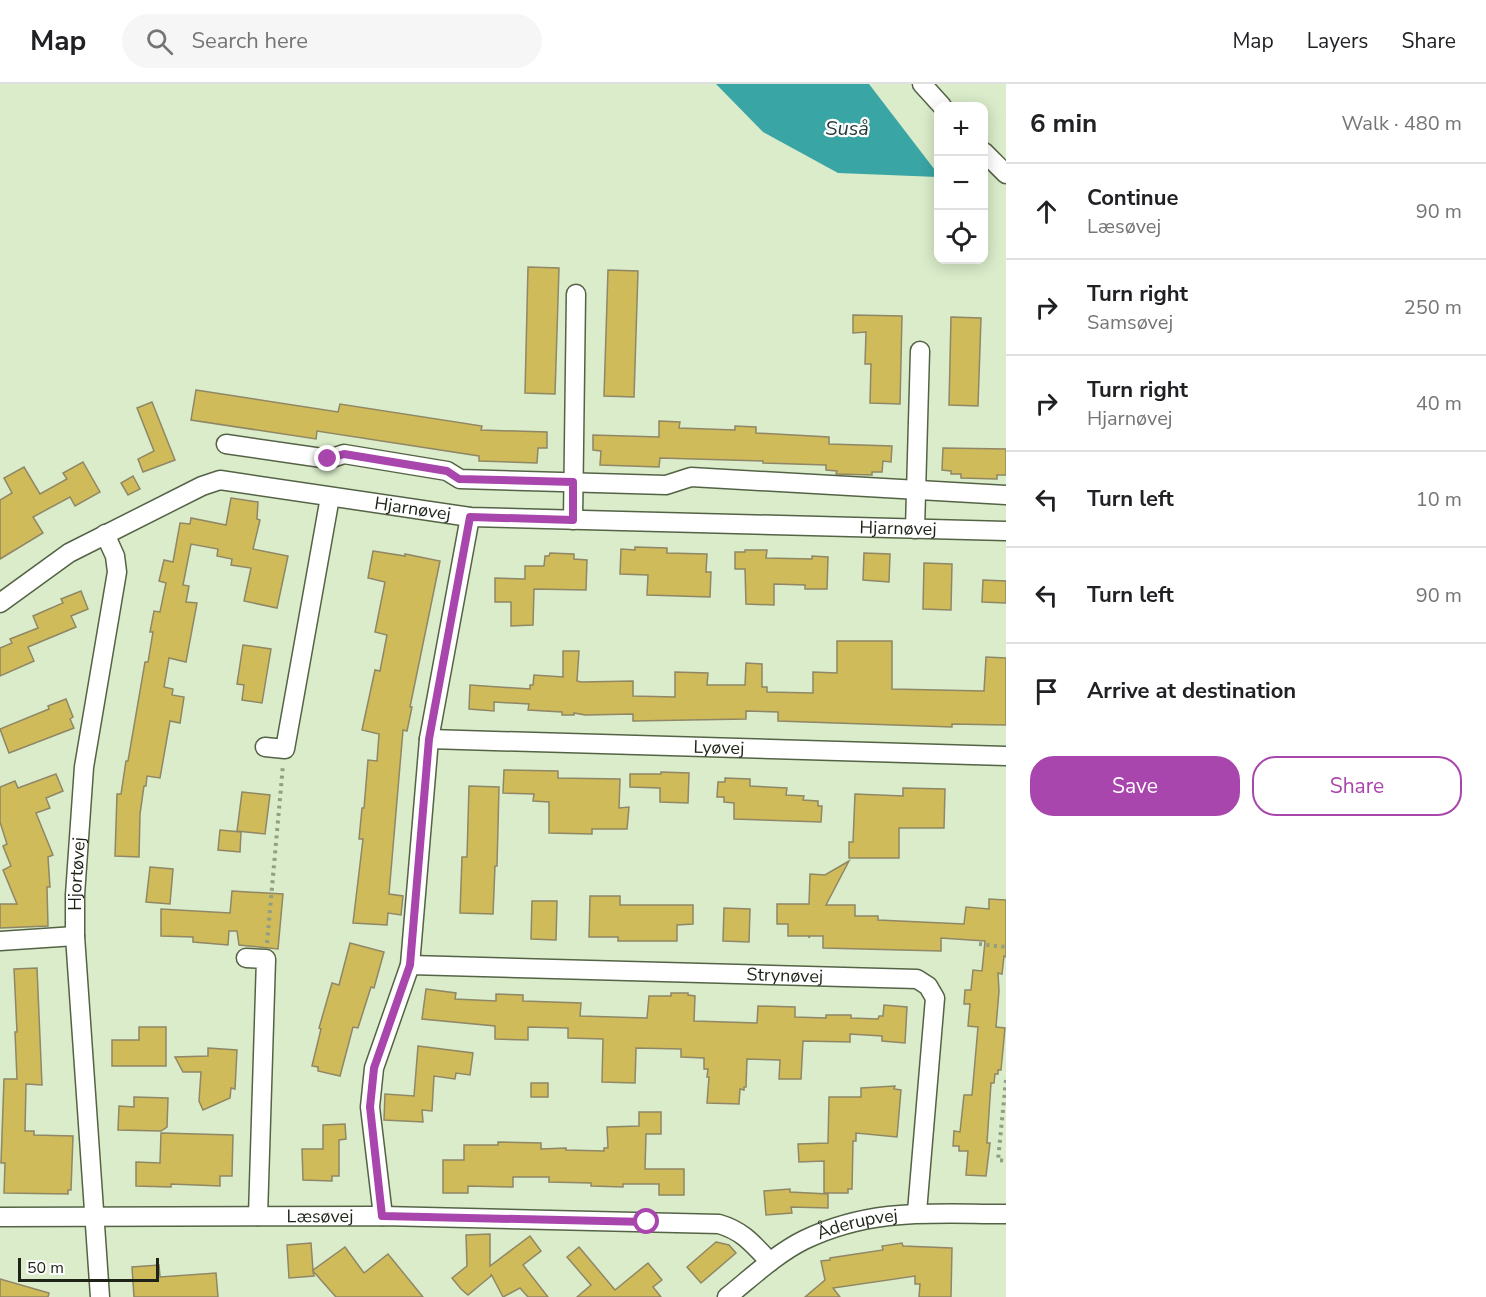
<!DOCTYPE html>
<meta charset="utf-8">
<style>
:root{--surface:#fff;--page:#f6f6f6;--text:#202124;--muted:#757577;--line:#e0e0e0;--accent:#a946ad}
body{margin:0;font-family:"Nunito Sans",sans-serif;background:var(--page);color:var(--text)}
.controls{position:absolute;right:18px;top:18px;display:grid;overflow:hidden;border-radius:12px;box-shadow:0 3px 15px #0003}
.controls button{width:54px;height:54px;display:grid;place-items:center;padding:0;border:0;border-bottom:2px solid var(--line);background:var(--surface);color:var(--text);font:30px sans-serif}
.scale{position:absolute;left:18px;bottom:15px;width:141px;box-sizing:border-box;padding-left:6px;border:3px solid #1d2417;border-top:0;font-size:16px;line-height:21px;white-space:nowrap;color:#1d2417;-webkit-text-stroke:4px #fff;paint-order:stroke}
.stop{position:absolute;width:18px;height:18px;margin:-14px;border:4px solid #a946ad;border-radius:50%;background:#fff}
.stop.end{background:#a946ad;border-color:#fff;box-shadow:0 2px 6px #0008}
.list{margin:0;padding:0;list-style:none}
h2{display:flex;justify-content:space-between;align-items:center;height:78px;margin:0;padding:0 24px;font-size:26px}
h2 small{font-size:20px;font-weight:400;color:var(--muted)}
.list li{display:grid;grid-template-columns:39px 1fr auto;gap:18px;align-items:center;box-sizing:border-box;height:96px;padding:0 24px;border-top:2px solid var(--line)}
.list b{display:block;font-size:22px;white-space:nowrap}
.list p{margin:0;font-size:20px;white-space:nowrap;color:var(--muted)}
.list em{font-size:20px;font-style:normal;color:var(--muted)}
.actions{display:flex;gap:12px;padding:18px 24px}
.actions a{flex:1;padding:14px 0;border:2px solid var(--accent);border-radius:24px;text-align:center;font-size:21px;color:var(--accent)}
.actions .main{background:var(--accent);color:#fff}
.icon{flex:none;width:33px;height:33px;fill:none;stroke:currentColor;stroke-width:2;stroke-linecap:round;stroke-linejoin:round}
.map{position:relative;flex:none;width:1006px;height:1213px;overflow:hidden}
header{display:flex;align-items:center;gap:36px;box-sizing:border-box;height:84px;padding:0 30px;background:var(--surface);border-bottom:2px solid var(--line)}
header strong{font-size:28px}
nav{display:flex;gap:33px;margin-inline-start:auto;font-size:21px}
.search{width:420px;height:54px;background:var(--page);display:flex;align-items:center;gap:15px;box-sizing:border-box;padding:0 21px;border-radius:33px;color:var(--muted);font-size:22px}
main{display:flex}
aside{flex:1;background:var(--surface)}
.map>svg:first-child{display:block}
.water{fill:#3aa5a5}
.building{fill:#d0bb5a;stroke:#8f8765;stroke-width:1.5}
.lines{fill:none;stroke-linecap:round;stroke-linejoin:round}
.minor-casing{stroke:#546345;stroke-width:21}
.path{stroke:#909e84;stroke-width:4;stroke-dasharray:3 4.5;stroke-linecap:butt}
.minor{stroke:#fff;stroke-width:18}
.route{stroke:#a946ad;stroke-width:8}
.labels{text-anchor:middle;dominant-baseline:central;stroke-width:4.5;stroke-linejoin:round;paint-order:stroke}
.street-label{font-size:18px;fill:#1d2417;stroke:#fff}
.water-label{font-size:20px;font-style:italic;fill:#233b3b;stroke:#fff}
</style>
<header>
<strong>Map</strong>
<div class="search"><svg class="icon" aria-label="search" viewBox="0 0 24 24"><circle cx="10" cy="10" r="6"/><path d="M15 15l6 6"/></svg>Search here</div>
<nav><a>Map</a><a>Layers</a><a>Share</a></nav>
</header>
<main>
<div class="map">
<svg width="1006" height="1213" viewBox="0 0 1006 1213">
<rect width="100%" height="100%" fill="#daecca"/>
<!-- water -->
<path class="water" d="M716 0H869L938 90V93L838 89 763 48Z"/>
<!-- building -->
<g class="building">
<path d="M528 183 559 184 555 310 525 309Z"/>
<path d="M608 186 638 187 634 313 604 312Z"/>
<path d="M853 231 902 232 900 320 870 319 871 280H865L866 248 853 249Z"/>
<path d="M951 233 981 234 978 322 949 321Z"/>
<path d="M196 306 338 328 340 320 482 342 481 346 547 348V364H538L537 379 479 377V372L317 347 316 355 191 336Z"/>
<path d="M152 318 175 376 143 388 138 375 154 367 137 324Z"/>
<path d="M659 337 680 338 679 344 735 346V342L756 343V349L829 353V360L892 362 891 378 883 377 882 388H872V391L836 390 837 387 826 386V381L763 379V377L660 374 659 383 600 381 601 367 593 366V351L659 353Z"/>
<path d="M943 364 1006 365V391H997V395L961 394V390H951V387L942 386Z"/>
<path d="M83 378 100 408 75 422 70 413 33 433 43 449 0 475V416L12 409 4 394 24 383 40 410 67 395 63 389Z"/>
<path d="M133 392 140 405 128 411 121 399Z"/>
<path d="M231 414 258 418 257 435 260 436 253 465 288 472 277 524 244 517 251 484 231 481 232 475 217 472 218 465 191 460 183 501 189 502 186 518 197 519 186 578 169 574 164 603 173 605 172 611 184 613 180 639 170 637 160 694 147 692 146 702H144L140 730 139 773 115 772 117 710H121L126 677H128L145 578H148L153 548H150L154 527 160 528 166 499 159 497 164 476 173 478 180 439 190 440 191 434 226 441Z"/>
<path d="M635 463 667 464V469L707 470 706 488H711L710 513 647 511 648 491 620 490 621 465 635 466Z"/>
<path d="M745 466H767L766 474 812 475V472L828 473 827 505H805V501L774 500V521L746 520 745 485H735V468H745Z"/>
<path d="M373 467 405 472V470L440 477 410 623H412L407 647 403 646 389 810 403 812 401 831 388 829 387 841 353 839 363 755H359L362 724H364L368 676 377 677 379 650 362 646 375 586 380 587 387 551 375 548 385 498 368 494Z"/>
<path d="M550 469 574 470V475L587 476 586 506 534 505 533 541 511 542V518H495V494L525 495V482H544L545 472H549Z"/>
<path d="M864 469 890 470 889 498 863 496Z"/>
<path d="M924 479 952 480 951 526 923 525Z"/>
<path d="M983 496 1006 497V519L982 518Z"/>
<path d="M81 507 88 525 71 532 76 543 28 563 34 577 0 592V564L12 559 10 555 38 544 33 532 63 519 61 515Z"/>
<path d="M837 557H892V605L984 607 986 573 1006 574V641L952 640V643L778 637V628L746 627V635L633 637V630L585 631 574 629V631H562V628L528 626 529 620 494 618V627L469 625 470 601 530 605V601H533L534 591 563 593V567H579L577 597 581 598 633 597V612L675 613V588L708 589 707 601H745L746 579 762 580V603H767V608L813 609V588L837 589Z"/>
<path d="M243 561 271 565 262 619 242 616 244 601 237 600Z"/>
<path d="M66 615 73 633 70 635 74 644 9 669 0 645 49 625 48 622Z"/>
<path d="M504 686 558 687V694L620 695 619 724 629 723 627 745H592V750L549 749V718L533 717 534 710 503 709Z"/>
<path d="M661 688 689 689 688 719 660 718V704L630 703V690H661Z"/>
<path d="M56 690 63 707 46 714 50 724 36 729 53 771 48 773 50 803H47L48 842 0 844V820H17L3 786 11 782 3 762 7 760 0 738V703L15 697 18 704Z"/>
<path d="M725 694 750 695V702L787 704 786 711 804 712 803 716 818 717V722H822L821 738 734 735V719L724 718V713H717L718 698H725Z"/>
<path d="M469 702 499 703 497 782H495L493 830 460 829 462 773H467Z"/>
<path d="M903 704 945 705 944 744H899V774H849V758H853L855 710 903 712Z"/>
<path d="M242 708 270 711 265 750 237 747Z"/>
<path d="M220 746 241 748 240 768 218 766Z"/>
<path d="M849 777 826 821H855V832H878V836L964 840 966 823 989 825V815L1006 816V873L1004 872 1002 890 998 889 999 907 996 943 1005 944 1001 986H998V990H995L994 999H991L987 1059H990L986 1092 966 1091 968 1067H959V1062H953L954 1047 960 1048 964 1011H972L978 943 968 942 970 920H964L965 906H971L973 886 982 887 985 857 941 854V867L823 864V852H810L809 854V852H788V840H777V820H809L810 790 825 791Z"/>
<path d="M150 783 173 785 170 820 146 818Z"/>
<path d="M232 807 283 810 278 865 239 861 237 847H229L228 861 193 858V853L161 852V825L230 829Z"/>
<path d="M590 812H620V821H693V840L677 841V857H618V853H589Z"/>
<path d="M532 817H557L556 856 531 855Z"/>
<path d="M724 824 750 825 749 858 723 857Z"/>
<path d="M350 859 384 868 374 904 371 903 358 944 353 943 340 992 318 987V983L312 982 321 945 319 944 332 899 339 901Z"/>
<path d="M37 884 42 1001 26 1000 25 1047H34V1051L73 1052 71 1106H68V1110L4 1109 5 1079H1L4 995H17L15 948H17L14 885Z"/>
<path d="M426 905 456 909 455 915 496 917V910L523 911V917L581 919 580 932 647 934 649 912H671V909H688V911L695 912 694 937 757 939 758 922 795 923V933L826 934V931H851V934L878 935 879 932H883L884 921 907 923 905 959 882 957V952L850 950V958L803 957 801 995H779L780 976 747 975 746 1003H744V1006L740 1005 739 1020 707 1019 709 993H707L708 985H704V974L681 973V965L636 964 635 999 602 998 603 955 568 954V944L528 943V956L495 955V942L422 935Z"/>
<path d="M139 943H166V982H112V956H139Z"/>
<path d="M418 962 473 969 470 991 456 989 455 995 434 992 432 1027 422 1026 423 1038 384 1036 385 1010 414 1012Z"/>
<path d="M208 964 237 966 235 1005 231 1004 230 1014 203 1026 199 1017 201 988H183L175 973 208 972Z"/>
<rect x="531" y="999" width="17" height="14"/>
<path d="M895 1002 894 1005 901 1006 897 1053 856 1049V1057H853L852 1105H848V1109H824V1077L799 1078 798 1060 828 1059 829 1013H861V1004Z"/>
<path d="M134 1013 168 1014 167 1043 161 1047 118 1046 119 1022 134 1023Z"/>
<path d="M639 1028H661V1050H646L645 1085H684V1111H659V1100H623V1103L591 1102V1099L549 1098V1093H513V1103L468 1102V1109H443V1076H464V1061H498V1058L541 1059V1065L566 1064V1066L604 1067V1064H608L607 1043 639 1042Z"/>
<path d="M345 1040 346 1055 339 1056V1092H332V1097L303 1096 302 1065H323V1041Z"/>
<path d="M161 1049 233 1051 232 1092H220V1102L171 1100V1103L136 1102V1078L160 1079Z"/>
<path d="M790 1105V1108L828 1110V1124L791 1123 792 1129 766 1131 764 1107Z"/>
<path d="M490 1150V1182L530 1152 541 1167 523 1181 548 1213H528L520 1204 503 1213 491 1190V1192L468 1211 461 1205 452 1194 467 1182 466 1151Z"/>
<path d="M716 1158 729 1161 736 1169 701 1199 687 1183Z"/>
<path d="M311 1159 313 1186 345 1163 364 1189 388 1170 423 1213H336L313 1187 314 1192 289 1194 287 1161Z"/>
<path d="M902 1159 903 1162 952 1164 951 1213H919L920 1200H915V1192L833 1204 840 1213H805L825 1196 821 1177 830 1176V1174L883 1166 882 1162Z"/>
<path d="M579 1163 615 1206 648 1179 662 1196 653 1203 661 1213H577L591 1201 567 1173Z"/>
<path d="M159 1181 160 1193 216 1189 218 1213H134L132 1183Z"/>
<path d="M0 1195 49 1209 48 1213H0Z"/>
</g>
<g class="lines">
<!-- minor casing -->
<g class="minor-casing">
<g id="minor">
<path d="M922 0 942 22"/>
<path d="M984 68 1006 90"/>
<path d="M226 360 329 375 344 370 447 387 460 395 666 401 691 393 1006 411"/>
<path d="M573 436 576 210"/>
<path d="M915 445 920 267"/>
<path id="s1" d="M0 519 69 469 202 402 220 396 470 433 1006 447"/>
<path id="s2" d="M429 655 1006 672"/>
<path d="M265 663 285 665 330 413"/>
<path d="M0 857 75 852"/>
<path d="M246 874 266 875 258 1132"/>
<path id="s3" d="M410 881 917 895 928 902 935 914 917 1128"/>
<path d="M383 1132 370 1023 374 984 410 881 429 655 470 433"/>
<path id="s4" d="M0 1133 383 1132 719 1140C743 1147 753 1160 770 1178"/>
<path id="s5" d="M100 1213 75 852V811L84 683 117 488 115 472 105 450"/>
<path id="s6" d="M727 1213C752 1193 776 1170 804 1156 873 1123 933 1130 1006 1130"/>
</g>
</g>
<!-- path -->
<g class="path">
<path d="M267 859 283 681"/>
<path d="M979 860 1006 863"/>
<path d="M1006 996 998 1076 1006 1077"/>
</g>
<!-- minor -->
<use href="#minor" class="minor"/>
</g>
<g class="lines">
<!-- route -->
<path class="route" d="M328 375 344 370 447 387 459 395 573 398V436L470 433 429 655 410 881 374 984 370 1023 382 1132 647 1138"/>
</g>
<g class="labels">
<!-- street labels -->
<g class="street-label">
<text stroke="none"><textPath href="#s1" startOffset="448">Hjarnøvej</textPath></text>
<text stroke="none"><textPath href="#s1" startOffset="934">Hjarnøvej</textPath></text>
<text stroke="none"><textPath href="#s2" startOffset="290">Lyøvej</textPath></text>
<text stroke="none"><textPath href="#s5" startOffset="424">Hjortøvej</textPath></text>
<text stroke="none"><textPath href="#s3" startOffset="375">Strynøvej</textPath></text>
<text stroke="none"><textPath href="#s4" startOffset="320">Læsøvej</textPath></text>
<text stroke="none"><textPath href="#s6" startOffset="152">Åderupvej</textPath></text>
</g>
<!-- water labels -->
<g class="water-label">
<text x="847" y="44">Suså</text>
</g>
</g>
</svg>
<div class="controls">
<button>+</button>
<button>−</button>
<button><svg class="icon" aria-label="locate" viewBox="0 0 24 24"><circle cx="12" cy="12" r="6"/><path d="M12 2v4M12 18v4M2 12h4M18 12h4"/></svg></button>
</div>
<div class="scale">50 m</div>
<div class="stop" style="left:647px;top:1138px"></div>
<div class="stop end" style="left:328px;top:375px"></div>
</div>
<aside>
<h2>6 min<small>Walk · 480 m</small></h2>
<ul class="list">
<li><svg class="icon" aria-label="ahead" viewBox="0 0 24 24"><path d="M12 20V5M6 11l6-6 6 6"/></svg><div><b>Continue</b><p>Læsøvej</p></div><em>90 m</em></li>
<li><svg class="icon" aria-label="right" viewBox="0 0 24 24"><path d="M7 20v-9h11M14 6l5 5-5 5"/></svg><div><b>Turn right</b><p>Samsøvej</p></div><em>250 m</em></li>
<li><svg class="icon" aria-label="right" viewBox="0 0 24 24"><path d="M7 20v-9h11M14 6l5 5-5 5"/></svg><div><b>Turn right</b><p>Hjarnøvej</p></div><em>40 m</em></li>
<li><svg class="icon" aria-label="left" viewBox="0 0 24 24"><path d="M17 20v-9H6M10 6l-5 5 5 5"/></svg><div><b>Turn left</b></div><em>10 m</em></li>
<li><svg class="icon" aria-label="left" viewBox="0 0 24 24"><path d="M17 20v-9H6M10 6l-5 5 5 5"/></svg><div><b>Turn left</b></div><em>90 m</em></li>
<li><svg class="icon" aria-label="arrive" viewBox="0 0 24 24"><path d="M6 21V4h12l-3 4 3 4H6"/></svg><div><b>Arrive at destination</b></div></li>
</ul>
<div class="actions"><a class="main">Save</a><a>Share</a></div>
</aside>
</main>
